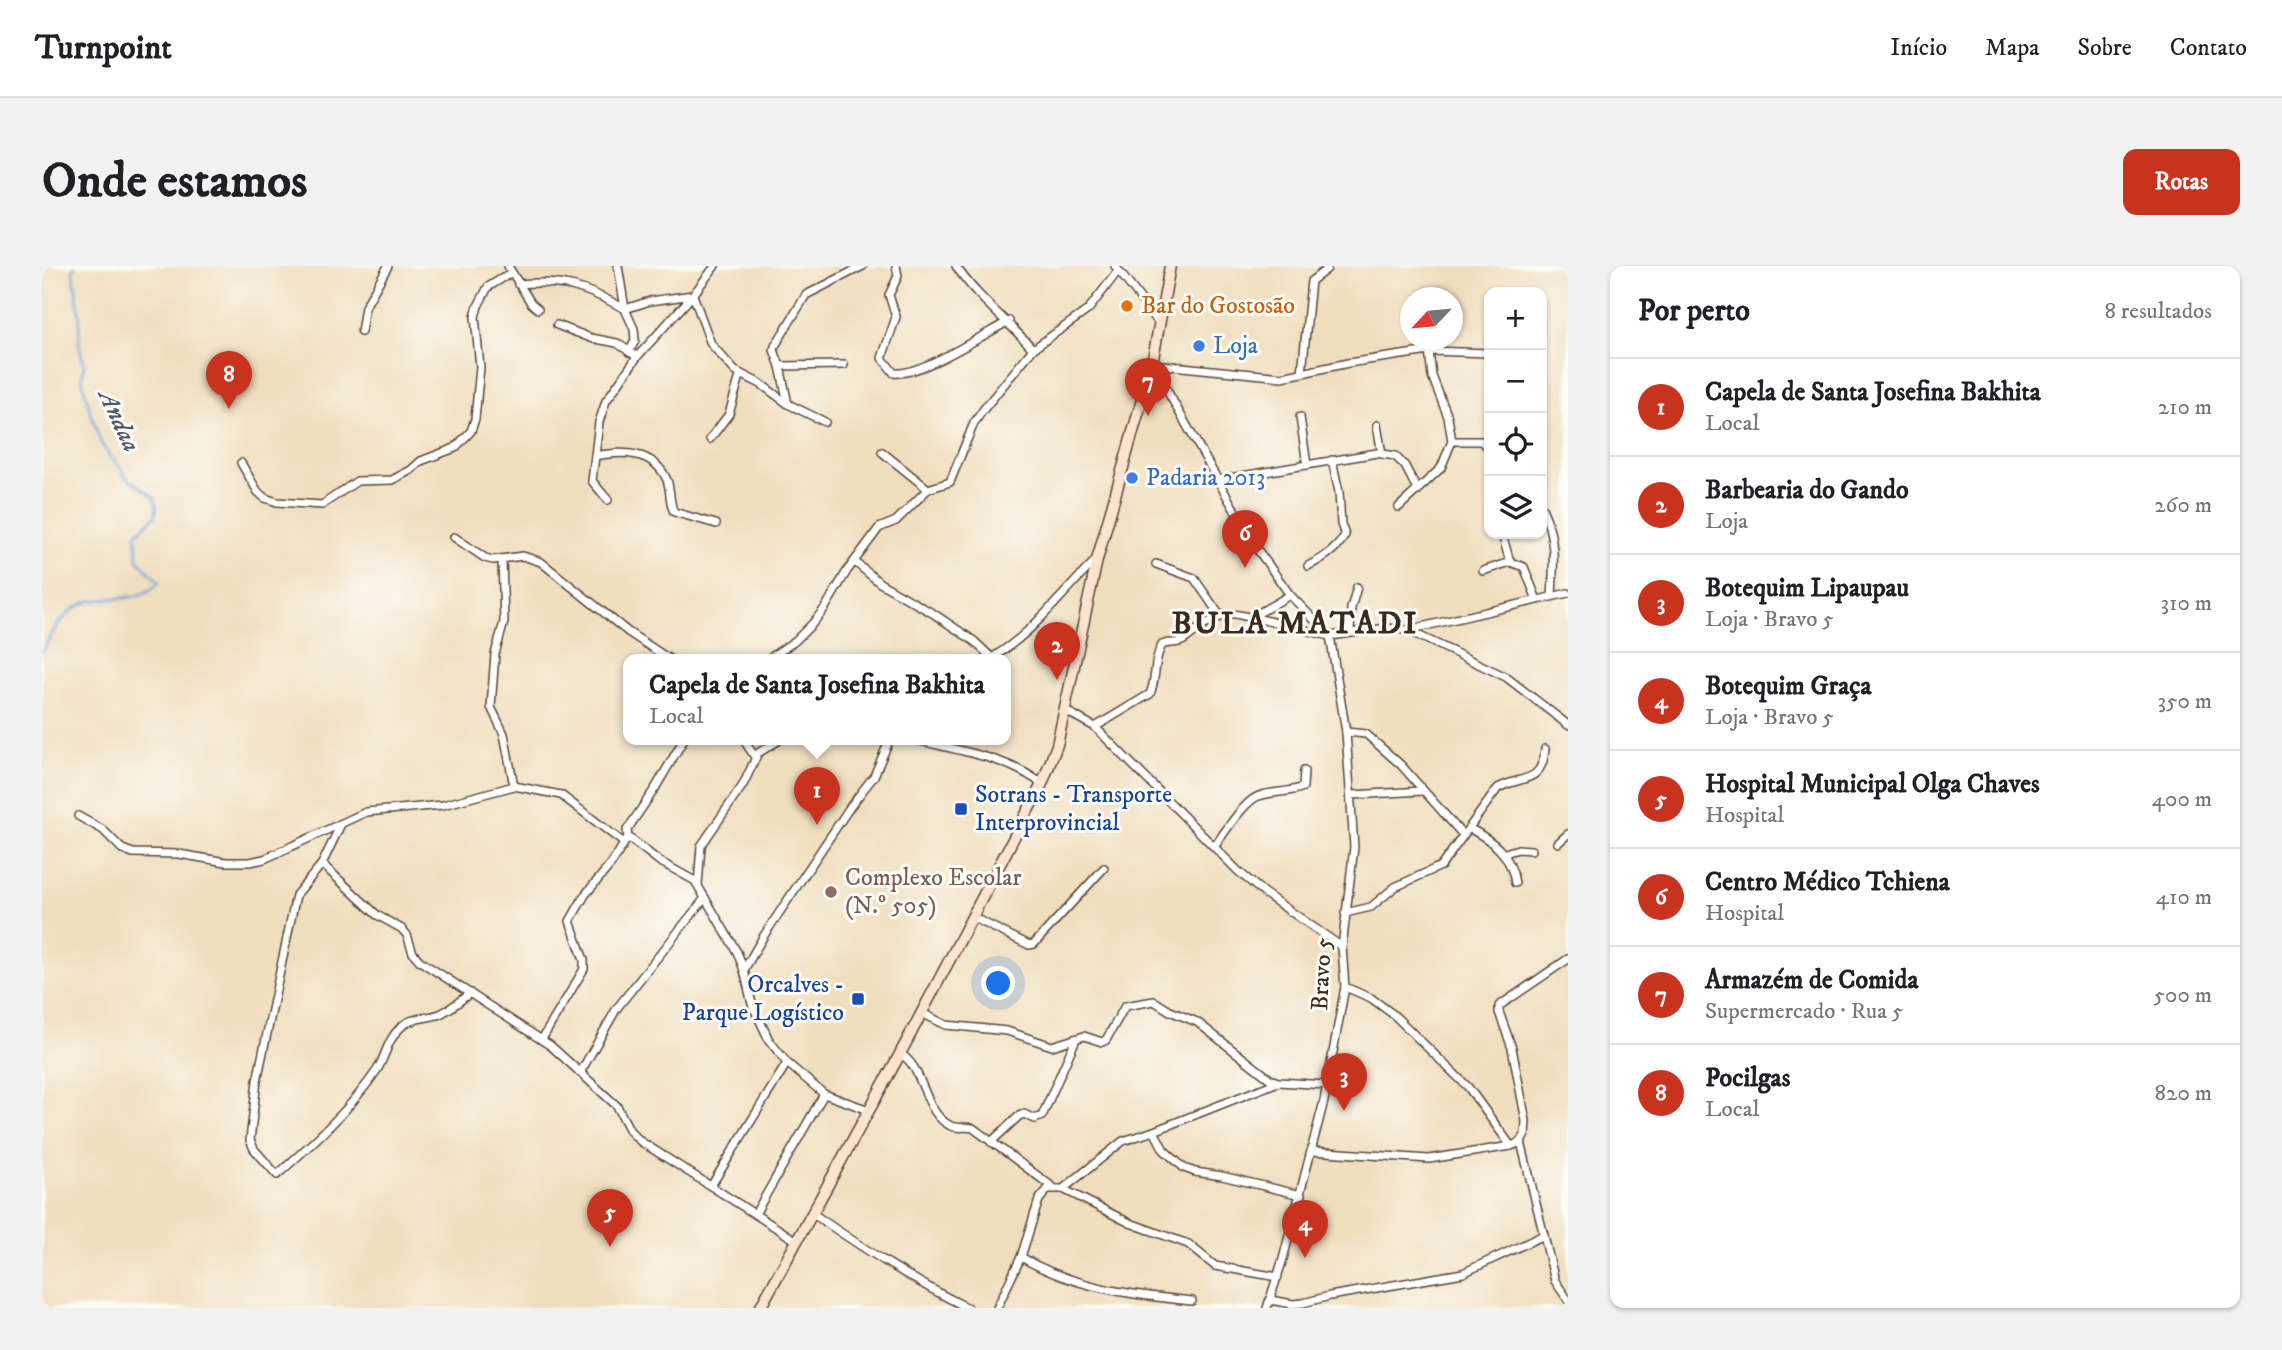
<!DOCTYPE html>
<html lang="pt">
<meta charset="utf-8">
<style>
:root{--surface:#fff;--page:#f2f2f2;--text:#202124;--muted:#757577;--line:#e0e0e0;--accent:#c8321e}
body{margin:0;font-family:"IM FELL DW Pica",serif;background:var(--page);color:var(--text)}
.controls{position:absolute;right:21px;top:21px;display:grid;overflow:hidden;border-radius:14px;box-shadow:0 2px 5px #0004}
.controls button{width:63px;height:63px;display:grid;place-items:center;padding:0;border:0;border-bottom:2px solid var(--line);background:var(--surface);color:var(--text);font:35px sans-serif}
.compass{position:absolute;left:1358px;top:21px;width:63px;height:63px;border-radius:50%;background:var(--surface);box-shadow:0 2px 5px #0004;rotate:244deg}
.you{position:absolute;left:957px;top:718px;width:24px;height:24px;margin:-18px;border:5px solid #fff;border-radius:50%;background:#1a73e8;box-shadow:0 0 0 10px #1a73e833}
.badge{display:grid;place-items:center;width:46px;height:46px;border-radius:50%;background:var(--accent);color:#fff;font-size:23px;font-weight:700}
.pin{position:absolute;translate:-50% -58px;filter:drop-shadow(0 2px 4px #0008)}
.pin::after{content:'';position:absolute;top:37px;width:24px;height:21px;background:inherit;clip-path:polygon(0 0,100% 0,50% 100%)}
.popup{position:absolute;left:581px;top:388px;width:388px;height:91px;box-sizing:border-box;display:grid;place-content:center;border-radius:14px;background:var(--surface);filter:drop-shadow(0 2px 5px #0005);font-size:23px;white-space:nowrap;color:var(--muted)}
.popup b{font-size:26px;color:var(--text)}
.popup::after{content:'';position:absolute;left:50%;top:100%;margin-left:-14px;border:14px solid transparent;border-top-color:var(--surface)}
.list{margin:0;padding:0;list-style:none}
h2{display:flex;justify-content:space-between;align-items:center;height:91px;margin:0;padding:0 28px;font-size:30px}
h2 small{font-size:23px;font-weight:400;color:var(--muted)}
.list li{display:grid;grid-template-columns:46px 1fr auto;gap:21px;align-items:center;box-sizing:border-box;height:98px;padding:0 28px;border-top:2px solid var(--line)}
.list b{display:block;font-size:26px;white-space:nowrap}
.list p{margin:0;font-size:23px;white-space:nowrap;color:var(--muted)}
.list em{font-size:23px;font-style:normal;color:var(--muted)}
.icon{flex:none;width:38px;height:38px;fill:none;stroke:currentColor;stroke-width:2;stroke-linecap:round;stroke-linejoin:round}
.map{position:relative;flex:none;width:1526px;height:1042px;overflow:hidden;border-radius:14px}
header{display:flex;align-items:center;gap:42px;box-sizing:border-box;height:98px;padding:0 35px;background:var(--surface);border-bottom:2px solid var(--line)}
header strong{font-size:33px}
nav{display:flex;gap:38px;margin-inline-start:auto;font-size:24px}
.intro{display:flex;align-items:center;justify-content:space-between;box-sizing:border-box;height:168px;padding:0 42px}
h1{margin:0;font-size:49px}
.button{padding:18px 32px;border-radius:14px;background:var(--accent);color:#fff;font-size:24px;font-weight:700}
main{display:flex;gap:42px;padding:0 42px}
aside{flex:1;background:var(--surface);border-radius:14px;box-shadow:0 2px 5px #0004}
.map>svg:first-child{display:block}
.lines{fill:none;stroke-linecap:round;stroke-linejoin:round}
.stream{stroke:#6fa2da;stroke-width:2.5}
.minor-casing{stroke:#564536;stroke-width:10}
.secondary-casing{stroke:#564536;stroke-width:13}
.minor{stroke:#fff;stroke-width:7}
.secondary{stroke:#fde4d0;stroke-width:10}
.food-dot{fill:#e8710a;stroke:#fdfcf7;stroke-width:2.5}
.shop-dot{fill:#3f7fe0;stroke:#fdfcf7;stroke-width:2.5}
.transit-dot{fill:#1a4fb4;stroke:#fdfcf7;stroke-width:2.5}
.education-dot{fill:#8d6e63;stroke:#fdfcf7;stroke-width:2.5}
.labels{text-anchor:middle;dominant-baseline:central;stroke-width:6;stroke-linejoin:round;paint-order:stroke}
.food-label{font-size:24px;fill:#c56008;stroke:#fdfcf7;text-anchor:start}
.shop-label{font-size:24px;fill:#366cbe;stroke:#fdfcf7;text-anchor:start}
.transit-label{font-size:24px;fill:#164399;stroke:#fdfcf7;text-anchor:start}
.education-label{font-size:24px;fill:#785e54;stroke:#fdfcf7;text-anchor:start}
.street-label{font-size:24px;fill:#3b2a1e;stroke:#fdfcf7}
.water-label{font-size:26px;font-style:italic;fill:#505a69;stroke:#fdfcf7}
.district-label{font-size:32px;font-weight:bold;letter-spacing:2px;fill:#3b2a1e;stroke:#fdfcf7}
</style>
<header>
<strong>Turnpoint</strong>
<nav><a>Início</a><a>Mapa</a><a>Sobre</a><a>Contato</a></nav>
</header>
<div class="intro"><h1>Onde estamos</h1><a class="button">Rotas</a></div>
<main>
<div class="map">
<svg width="1526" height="1042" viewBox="0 0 1526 1042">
<rect width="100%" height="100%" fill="#fdfcf7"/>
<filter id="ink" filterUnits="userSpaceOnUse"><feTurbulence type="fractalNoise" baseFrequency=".0143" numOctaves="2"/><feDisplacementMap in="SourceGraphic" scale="14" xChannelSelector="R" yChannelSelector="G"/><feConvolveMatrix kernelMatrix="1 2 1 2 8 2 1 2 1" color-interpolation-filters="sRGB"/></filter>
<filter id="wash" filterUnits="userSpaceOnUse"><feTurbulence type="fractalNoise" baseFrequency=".00686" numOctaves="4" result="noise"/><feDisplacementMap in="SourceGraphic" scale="28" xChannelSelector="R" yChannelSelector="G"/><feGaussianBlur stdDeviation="1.57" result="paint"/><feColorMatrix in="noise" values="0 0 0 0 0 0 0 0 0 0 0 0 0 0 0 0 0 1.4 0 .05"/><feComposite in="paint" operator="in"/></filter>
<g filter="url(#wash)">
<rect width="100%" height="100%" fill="#f0debe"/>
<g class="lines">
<!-- stream -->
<path class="stream" d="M0 386C10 365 25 340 49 335 73 330 99 337 117 316L96 294 94 268 113 250 115 241 112 231 82 209 80 203 67 189 59 177 48 145 40 114 42 99 37 78 38 51 31 5 33 0"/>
</g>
</g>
<g filter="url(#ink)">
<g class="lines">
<!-- minor casing -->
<g class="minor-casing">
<g id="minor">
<path d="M466 0 489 37 496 43"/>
<path d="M576 0 583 43 592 63 593 75 587 86"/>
<path d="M854 0 856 10 847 29 854 51 840 92 852 107C878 110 941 69 967 55"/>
<path d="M914 0C933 30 967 56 991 83"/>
<path d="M1073 0 1117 57"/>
<path d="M476 18C522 14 543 21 583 43L608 35 651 29 669 78 693 105 719 118 746 138 783 156"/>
<path d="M515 59 549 72 575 77 591 88"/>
<path d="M319 66 323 41 346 0"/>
<path d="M1110 98 1213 280 1248 329 1288 370 1304 466 1312 581 1300 681 1303 721 1282 835 1241 993 1225 1042"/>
<path d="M1110 98 1240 111 1260 107 1269 15 1285 3V0"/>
<path d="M738 100 802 99"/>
<path d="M1260 107 1306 97 1387 85 1447 87"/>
<path d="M746 138 738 100 732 84 733 80 764 29 821 0"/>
<path d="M1258 151 1265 199"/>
<path d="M1335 159 1340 188"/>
<path d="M668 173 687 148 698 110"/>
<path d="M1410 175H1439L1447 182"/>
<path d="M840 186 886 223"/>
<path d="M553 190C580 185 612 184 625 214 629 225 627 237 632 246L674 258"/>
<path d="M199 197 216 226 223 232 235 236 280 239 315 215 350 214 369 204 379 195 413 182 429 165 433 153 438 101 433 51 436 40 446 21 469 7"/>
<path d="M1176 214 1335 187 1353 190 1363 200 1376 225"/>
<path d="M566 234 550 215 557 156 564 135 595 91 651 29 673 0"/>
<path d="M1357 241 1399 202 1410 175 1406 151 1390 110 1387 85"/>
<path d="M1500 242C1514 271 1512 298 1510 330"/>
<path d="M412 271 443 292 451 294 481 290 499 296 586 366 627 393"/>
<path d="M1462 275 1468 296"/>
<path d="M460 293 462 356 453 388 449 441 462 468 472 520"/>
<path d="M813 296 838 317 892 348 932 375 950 392"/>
<path d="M1114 298 1152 312 1179 351"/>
<path d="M1266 300C1280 293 1296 283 1303 269L1299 258 1297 226 1290 194"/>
<path d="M1441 305 1468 296 1482 301 1495 334"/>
<path d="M1210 351 1288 370 1345 362 1365 364 1464 411 1526 459"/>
<path d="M1366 364 1526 327"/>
<path d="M1308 366 1309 342 1315 321"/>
<path d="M726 393 753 375 771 357 783 342 805 305 837 262 854 255 886 223 908 216 932 157 941 144 991 83 1046 44 1076 5"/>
<path d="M948 393C991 368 1019 328 1054 294"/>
<path d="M1024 445 1053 461 1196 605 1222 627 1300 681"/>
<path d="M1053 461 1108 428C1115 412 1111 394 1120 379 1127 375 1135 379 1142 374 1154 365 1171 351 1187 348 1195 347 1202 351 1210 351L1248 329"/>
<path d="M1304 466 1324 468 1359 499 1421 569"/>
<path d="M701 473 713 491"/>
<path d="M870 473C913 484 964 490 1000 518"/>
<path d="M1310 529 1381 525"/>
<path d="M36 550 61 564 80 583 91 587 137 588 184 596H208L222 593 324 546 401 539 472 520 519 529 582 577"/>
<path d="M299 558 280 598 254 629 215 815 208 874 212 883 235 909C272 876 308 844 335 804 344 790 345 774 358 762 368 751 384 753 398 748 409 743 419 734 428 727"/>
<path d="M1427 562C1451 575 1469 588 1473 617"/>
<path d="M586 571 617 595 653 615 695 686 702 704 710 738 727 774 745 797 782 828 827 844"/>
<path d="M1516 577 1526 568"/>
<path d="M1173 580C1182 567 1203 534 1217 530 1231 525 1248 527 1261 521L1262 505"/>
<path d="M1463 587 1476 583 1489 584"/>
<path d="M280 598 335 649 360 663 365 669 371 687 378 695 509 780 575 840 588 865 598 875 755 975"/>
<path d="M656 619 659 580 701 519 716 487 739 473"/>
<path d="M1303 647 1329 641 1353 621 1399 600 1456 522C1480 509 1500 519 1503 483"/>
<path d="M930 651 979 675 987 679 992 678 1062 602"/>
<path d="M702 704 721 671 808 541 832 510 848 473"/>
<path d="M1303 721 1329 732 1352 749 1426 821 1469 880"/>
<path d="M880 747 904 759 965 765 1010 780 1042 770 1060 776 1064 774 1083 740 1112 735 1128 745 1155 756 1228 813 1236 816 1285 819"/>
<path d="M500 773 542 703V694L528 655 543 629 570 597 586 571 585 564 614 521 642 473"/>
<path d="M858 788C882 799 881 848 909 860 916 863 924 860 931 862L1012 922"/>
<path d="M538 807 575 742 663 632"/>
<path d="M1112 865 1122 884 1142 902 1153 906 1180 910 1259 929"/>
<path d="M949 876 977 850 982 848 993 853 1000 850 1034 773"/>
<path d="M1479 876 1513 1015 1526 1034"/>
<path d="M1270 885 1387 893 1469 880 1479 876 1483 869 1484 855 1470 782 1457 746V740L1526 693"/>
<path d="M669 920 745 797"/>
<path d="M1021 923 1081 875 1112 865 1236 816"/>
<path d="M770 947C821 982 871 1015 926 1042"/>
<path d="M713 948 782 828"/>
<path d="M979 991C1031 1022 1090 1029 1150 1035"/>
<path d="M1228 1034 1251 1038 1261 1037 1288 1030 1421 1007 1502 969"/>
<path d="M955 1042 979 991 997 934 1006 923H1021L1088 957 1146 978 1173 1000 1236 1011"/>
</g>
</g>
<!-- secondary casing -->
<g class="secondary-casing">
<path id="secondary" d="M718 1042 858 788 1000 518 1015 479 1055 294 1110 98 1128 0"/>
</g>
<!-- minor -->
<use href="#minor" class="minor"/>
<!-- secondary -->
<use href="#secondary" class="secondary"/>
</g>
</g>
<!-- markers -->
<circle class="food-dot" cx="1085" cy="40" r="7"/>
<g class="shop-dot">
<circle cx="1157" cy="80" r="7"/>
<circle cx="1090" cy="212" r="7"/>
</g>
<g class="transit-dot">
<rect x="912" y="536" width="14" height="14" rx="3.5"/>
<rect x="809" y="726" width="14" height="14" rx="3.5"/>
</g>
<circle class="education-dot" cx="789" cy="626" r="7"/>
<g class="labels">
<!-- food labels -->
<g class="food-label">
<text x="1099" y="40">Bar do Gostosão</text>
</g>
<!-- shop labels -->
<g class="shop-label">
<text x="1171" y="80">Loja</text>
<text x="1104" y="212">Padaria 2013</text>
</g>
<!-- transit labels -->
<g class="transit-label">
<text x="933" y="529">Sotrans - Transporte<tspan x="933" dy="28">Interprovincial</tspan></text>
<text x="802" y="719" text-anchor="end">Orcalves -<tspan x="802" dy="28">Parque Logístico</tspan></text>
</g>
<!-- education labels -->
<g class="education-label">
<text x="803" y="612">Complexo Escolar<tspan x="803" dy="28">(N.º 505)</tspan></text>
</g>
<!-- street labels -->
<g class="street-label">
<text transform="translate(1280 708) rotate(-87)">Bravo 5</text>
</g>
<!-- water labels -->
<g class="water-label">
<text transform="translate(77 155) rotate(65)">Andaa</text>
</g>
<!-- district labels -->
<g class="district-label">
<text x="1253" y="358">BULA MATADI</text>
</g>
</g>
</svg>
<div class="controls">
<button>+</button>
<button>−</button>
<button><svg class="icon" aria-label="locate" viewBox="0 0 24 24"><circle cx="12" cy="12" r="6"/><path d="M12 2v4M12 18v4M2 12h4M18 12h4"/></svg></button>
<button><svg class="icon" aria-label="layers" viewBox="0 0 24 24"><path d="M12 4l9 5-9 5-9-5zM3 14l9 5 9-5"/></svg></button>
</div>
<svg class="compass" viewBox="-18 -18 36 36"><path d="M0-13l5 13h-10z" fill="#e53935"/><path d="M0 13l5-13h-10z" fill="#757577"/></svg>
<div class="you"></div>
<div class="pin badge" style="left:775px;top:559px">1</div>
<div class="popup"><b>Capela de Santa Josefina Bakhita</b>Local</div>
<div class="pin badge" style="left:1015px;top:414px">2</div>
<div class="pin badge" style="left:1302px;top:845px">3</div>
<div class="pin badge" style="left:1263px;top:992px">4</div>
<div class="pin badge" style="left:568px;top:981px">5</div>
<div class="pin badge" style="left:1203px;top:302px">6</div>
<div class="pin badge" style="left:1106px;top:150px">7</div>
<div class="pin badge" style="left:187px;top:143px">8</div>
</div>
<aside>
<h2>Por perto<small>8 resultados</small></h2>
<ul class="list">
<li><span class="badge">1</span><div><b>Capela de Santa Josefina Bakhita</b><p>Local</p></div><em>210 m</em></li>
<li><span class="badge">2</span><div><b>Barbearia do Gando</b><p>Loja</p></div><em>260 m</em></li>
<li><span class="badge">3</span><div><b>Botequim Lipaupau</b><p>Loja · Bravo 5</p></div><em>310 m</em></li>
<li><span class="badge">4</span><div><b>Botequim Graça</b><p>Loja · Bravo 5</p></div><em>350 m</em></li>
<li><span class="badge">5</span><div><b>Hospital Municipal Olga Chaves</b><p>Hospital</p></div><em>400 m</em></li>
<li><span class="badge">6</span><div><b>Centro Médico Tchiena</b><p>Hospital</p></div><em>410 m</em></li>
<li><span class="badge">7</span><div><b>Armazém de Comida</b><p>Supermercado · Rua 5</p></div><em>500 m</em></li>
<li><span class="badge">8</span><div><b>Pocilgas</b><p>Local</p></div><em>820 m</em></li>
</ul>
</aside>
</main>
